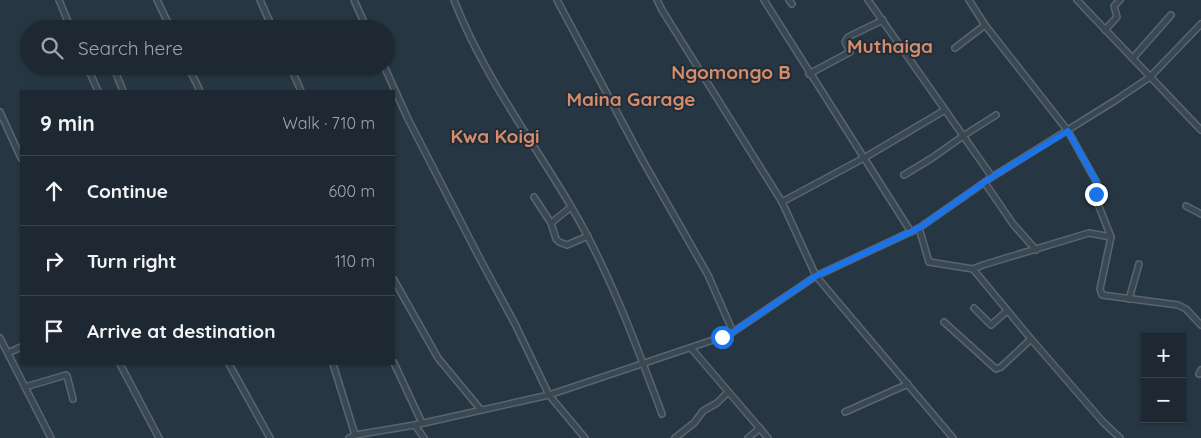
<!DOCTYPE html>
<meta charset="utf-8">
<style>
:root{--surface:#1d2832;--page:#25303a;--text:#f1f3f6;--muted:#a0a6ac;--line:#3b444d}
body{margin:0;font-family:Quicksand,sans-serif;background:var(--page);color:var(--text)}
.controls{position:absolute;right:15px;bottom:15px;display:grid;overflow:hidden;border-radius:0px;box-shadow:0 1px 4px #0004}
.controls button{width:45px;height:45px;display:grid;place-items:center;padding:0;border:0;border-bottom:1px solid var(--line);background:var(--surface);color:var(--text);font:25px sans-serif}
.stop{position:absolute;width:15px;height:15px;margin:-11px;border:4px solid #1a73e8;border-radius:50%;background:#fff}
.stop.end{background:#1a73e8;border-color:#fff;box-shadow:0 1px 5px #0008}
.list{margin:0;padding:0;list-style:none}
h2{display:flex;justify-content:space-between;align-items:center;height:65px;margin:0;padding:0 20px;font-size:21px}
h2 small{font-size:16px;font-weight:400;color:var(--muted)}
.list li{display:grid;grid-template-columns:32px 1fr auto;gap:15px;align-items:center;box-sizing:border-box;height:70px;padding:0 20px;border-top:1px solid var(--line)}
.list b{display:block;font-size:19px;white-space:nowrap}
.list em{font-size:16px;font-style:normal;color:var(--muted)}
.icon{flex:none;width:28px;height:28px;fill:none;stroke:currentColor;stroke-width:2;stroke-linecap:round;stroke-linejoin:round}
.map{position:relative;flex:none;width:1201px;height:438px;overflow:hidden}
.search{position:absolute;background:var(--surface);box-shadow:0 1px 4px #0004;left:20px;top:20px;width:375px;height:55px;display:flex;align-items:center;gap:12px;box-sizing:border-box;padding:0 18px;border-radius:28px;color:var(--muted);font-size:19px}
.panel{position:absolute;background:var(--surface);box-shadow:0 1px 4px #0004;left:20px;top:90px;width:375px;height:275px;border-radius:0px}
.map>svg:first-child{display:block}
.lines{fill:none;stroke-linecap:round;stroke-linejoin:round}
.minor-casing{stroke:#596570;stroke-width:8}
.minor{stroke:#3b4852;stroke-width:5}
.route{stroke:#1a73e8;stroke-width:6}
.labels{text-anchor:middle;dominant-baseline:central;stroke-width:4;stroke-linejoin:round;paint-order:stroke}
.quarter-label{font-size:19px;font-weight:bold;fill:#d68b69;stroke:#202d38}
</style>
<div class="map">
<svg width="1201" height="438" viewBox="0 0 1201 438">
<rect width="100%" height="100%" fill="#273643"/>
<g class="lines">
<!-- minor casing -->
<g class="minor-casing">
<g id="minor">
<path d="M59 0 71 29"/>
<path d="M157 0 171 29"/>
<path d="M260 0 273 29"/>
<path d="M354 0 367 29"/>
<path d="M454 0C483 75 532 140 572 208 610 273 636 344 662 414"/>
<path d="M557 0 643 161 708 275 733 332"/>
<path d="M657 0 662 10 782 202 864 158 945 110"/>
<path d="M764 0 911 232"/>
<path d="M789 0 792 4"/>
<path d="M868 0 992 177"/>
<path d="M969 0 985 25 1068 131 1097 183 1096 199 1111 237 1100 289 1102 295 1178 305 1186 309 1201 325"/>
<path d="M1077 0 1201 130"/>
<path d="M1105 30 1117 17 1114 6 1120 0"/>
<path d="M955 48 985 25"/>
<path d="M1133 58 1171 15"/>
<path d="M87 66 98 91"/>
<path d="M188 66 200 91"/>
<path d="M290 66 301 91"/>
<path d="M384 66 408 119 479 257 515 324 549 395 585 438"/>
<path d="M114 68 123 91"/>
<path d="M809 74 850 52 845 42 848 37 883 20"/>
<path d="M0 112 21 158"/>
<path d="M904 175 932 158 963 136 996 115"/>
<path d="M985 183 1013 224 1036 250"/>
<path d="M534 197 551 223 556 239 559 242 567 245 588 236"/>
<path d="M782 202 816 276 953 438"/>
<path d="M1186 206 1201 214"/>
<path d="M551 223 571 207"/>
<path d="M919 228 929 262 973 269 1031 339 1103 422 1120 438"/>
<path d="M973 269 983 265 1089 233 1111 237"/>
<path d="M394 280 438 358 481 410"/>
<path d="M1129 299 1139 264"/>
<path d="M974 308 991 325 1007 311"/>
<path d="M944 322 996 369 1001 367 1031 339"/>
<path d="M0 338 51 438"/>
<path d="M691 348 768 438"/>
<path d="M8 354 10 352 21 347"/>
<path d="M394 363 422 423"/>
<path d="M120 364 159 438"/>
<path d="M229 364 270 438"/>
<path d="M333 364 355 435"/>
<path d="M1199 374 1201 370"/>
<path d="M25 387 66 375 67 376 73 399"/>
<path d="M845 412 908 384"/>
<path d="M415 425 424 438"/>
<path d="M349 438 355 435 415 425 549 395 722 337 733 332 816 276 919 228 992 177 1116 100 1150 77 1201 24"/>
<path d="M675 438 694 423 703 411 717 403 728 392"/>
<path d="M748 438 760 428"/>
</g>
</g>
<!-- minor -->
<use href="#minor" class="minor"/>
</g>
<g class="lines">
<!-- route -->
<path class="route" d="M722 337 733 332 816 276 919 228 992 177 1068 131 1095 179 1097 186 1096 194"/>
</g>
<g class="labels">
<!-- quarter labels -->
<g class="quarter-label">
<text x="890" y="46">Muthaiga</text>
<text x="731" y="72">Ngomongo B</text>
<text x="631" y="99">Maina Garage</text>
<text x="495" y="136">Kwa Koigi</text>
</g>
</g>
</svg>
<div class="controls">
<button>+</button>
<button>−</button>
</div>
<div class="stop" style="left:722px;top:337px"></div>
<div class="stop end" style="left:1096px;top:194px"></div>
<div class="search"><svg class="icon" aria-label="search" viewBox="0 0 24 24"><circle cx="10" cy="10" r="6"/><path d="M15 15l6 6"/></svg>Search here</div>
<section class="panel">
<h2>9 min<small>Walk · 710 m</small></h2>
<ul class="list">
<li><svg class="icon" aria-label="ahead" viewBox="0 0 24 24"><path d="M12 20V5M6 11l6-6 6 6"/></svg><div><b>Continue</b></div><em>600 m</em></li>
<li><svg class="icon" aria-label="right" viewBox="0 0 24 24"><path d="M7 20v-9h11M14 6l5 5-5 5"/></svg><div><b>Turn right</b></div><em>110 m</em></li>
<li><svg class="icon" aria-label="arrive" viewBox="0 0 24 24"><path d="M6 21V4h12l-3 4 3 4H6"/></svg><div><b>Arrive at destination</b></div></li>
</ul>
</section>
</div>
